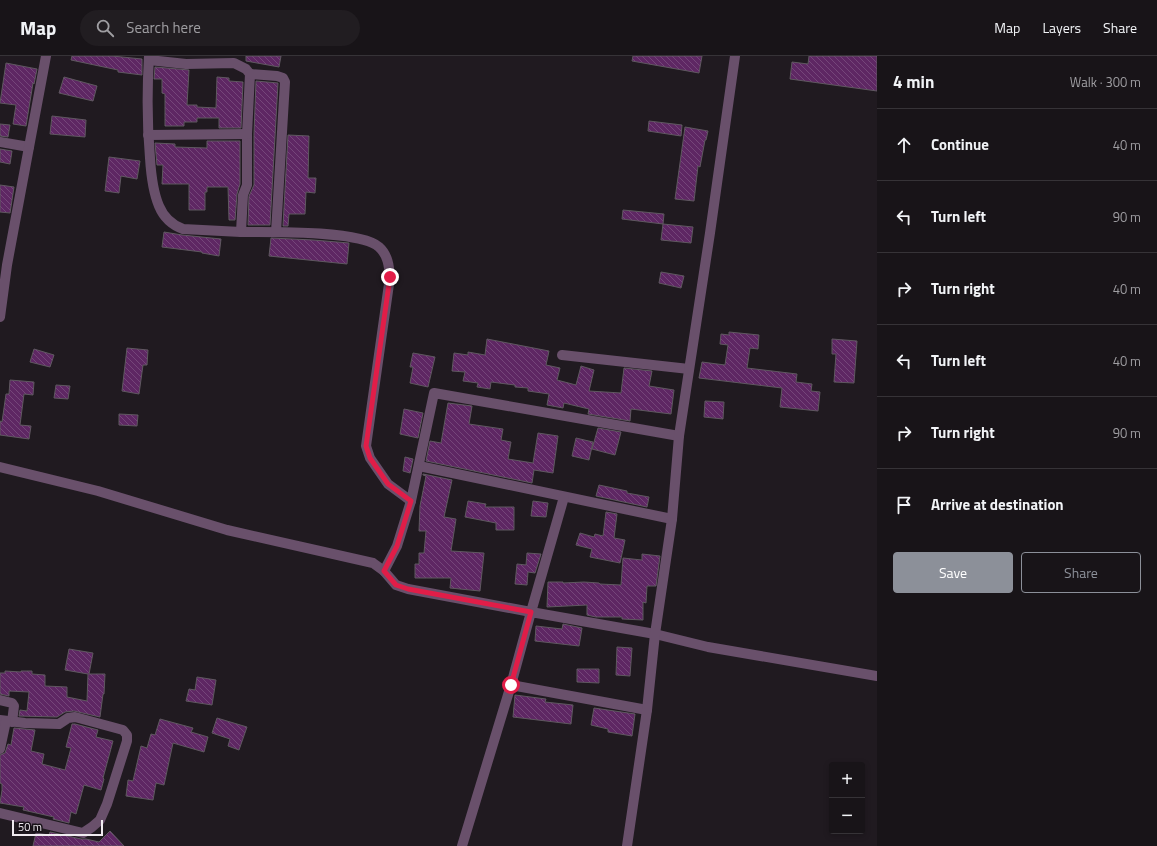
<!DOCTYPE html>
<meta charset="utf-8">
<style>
:root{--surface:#181418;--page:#211d21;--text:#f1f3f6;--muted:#9f9ea2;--line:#363337;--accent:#8c9099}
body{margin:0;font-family:"Titillium Web",sans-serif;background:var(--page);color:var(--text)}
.controls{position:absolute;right:12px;bottom:12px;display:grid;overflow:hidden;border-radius:4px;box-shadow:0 2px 6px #0003}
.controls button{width:36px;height:36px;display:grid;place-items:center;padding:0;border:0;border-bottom:1px solid var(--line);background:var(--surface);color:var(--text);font:20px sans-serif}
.scale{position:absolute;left:12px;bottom:10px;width:91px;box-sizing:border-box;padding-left:4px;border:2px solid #f0ebf0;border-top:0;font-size:11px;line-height:14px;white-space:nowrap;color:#f0ebf0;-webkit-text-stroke:3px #171117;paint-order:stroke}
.stop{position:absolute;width:12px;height:12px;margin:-9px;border:3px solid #e11d48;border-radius:50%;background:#fff}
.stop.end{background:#e11d48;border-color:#fff;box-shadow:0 1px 4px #0008}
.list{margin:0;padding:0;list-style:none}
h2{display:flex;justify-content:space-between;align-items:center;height:52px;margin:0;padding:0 16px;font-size:17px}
h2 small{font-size:13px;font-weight:400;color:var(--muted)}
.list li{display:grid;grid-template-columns:26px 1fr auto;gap:12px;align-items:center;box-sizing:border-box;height:72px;padding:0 16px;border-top:1px solid var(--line)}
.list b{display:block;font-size:15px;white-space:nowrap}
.list em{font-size:13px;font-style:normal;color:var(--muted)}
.actions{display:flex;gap:8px;padding:12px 16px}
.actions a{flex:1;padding:9px 0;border:1px solid var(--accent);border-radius:4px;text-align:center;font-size:14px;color:var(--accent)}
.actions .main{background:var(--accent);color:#fff}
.icon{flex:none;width:22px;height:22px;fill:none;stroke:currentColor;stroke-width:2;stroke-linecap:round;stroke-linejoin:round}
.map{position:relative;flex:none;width:877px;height:790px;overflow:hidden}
header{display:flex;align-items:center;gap:24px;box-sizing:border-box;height:56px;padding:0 20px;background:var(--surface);border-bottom:1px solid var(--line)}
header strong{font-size:19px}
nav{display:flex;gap:22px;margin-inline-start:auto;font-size:14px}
.search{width:280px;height:36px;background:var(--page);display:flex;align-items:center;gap:10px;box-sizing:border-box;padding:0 14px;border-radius:22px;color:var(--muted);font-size:15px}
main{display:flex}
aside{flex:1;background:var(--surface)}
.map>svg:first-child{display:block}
.building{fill:url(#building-back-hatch);stroke:#5f5860}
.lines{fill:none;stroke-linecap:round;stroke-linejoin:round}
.minor{stroke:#69506b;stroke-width:10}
.route{stroke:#e11d48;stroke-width:5}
</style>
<header>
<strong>Map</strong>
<div class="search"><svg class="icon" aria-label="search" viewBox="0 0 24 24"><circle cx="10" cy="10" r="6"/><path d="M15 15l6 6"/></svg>Search here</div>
<nav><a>Map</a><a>Layers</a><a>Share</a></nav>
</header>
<main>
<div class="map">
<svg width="877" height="790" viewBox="0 0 877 790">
<defs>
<pattern id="building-back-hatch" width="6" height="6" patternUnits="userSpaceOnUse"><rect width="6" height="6" fill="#5e2763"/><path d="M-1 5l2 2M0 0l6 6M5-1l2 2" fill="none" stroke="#75467a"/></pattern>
</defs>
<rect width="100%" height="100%" fill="#201a20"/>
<!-- building -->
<g class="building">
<path d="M72 0H112L142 3V19L118 16V14L71 4Z"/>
<path d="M246 0H281L279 11 246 5Z"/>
<path d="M633 0H702L699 17 632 5Z"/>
<path d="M809 0H877V35L790 23 792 6 808 8Z"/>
<path d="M6 7 37 13 34 28 33 27 26 70 13 68 16 49 0 47Z"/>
<path d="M155 11 189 14 187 49H197V51L216 52 217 21 229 22V25L243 26 241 72H219V62H197V66H184V70H165V38L162 37V23H154Z"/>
<path d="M64 21 97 30 93 45 59 37Z"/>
<path d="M256 25 278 27 270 169H248L249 140 254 129V78Z"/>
<path d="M52 60 86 64 85 81 50 78Z"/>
<path d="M649 65 682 69 681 80 648 75Z"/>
<path d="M0 68 10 69 8 81 0 80Z"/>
<path d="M685 71 708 75 706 84H705L700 111 698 110 694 145 675 143Z"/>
<path d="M288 79 309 80 308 122H316L315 137 306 136 305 158H289L288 170H283Z"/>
<path d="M207 85H240V128L237 138 235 164H229L228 131H207V136H205V154H189V128H162L163 109H157L155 87 175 88V91L207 92Z"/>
<path d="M0 93 12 95 10 108 0 106Z"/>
<path d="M109 101 140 105 137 123 121 120 119 137 105 135Z"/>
<path d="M0 129 14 131 10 157 0 156Z"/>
<path d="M623 154 664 158 663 168 622 163Z"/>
<path d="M663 168 693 171 691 187 661 184Z"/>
<path d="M164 176 182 179 221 183 219 200 202 197V196L162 191Z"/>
<path d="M271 182 313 184 349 187 347 208 269 200Z"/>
<path d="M661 216 684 220 681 232 659 227Z"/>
<path d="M729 276 759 279 758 293 750 292 747 312 797 318 796 326 812 328 811 335 820 336 818 355 780 351 782 332 699 322 702 306 725 309 728 289 720 288 721 278 729 279Z"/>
<path d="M487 283 549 295 546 309 560 312 557 324 576 329 581 310 594 314 589 335 621 337 624 312 652 315 649 330 674 334 671 358 631 353 630 365 588 358 589 353 564 347 563 352 547 349 549 338 528 335V332L515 331V329L491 326 490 333 477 331 478 327 463 325 465 316 452 315 454 297 468 299V296L485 299Z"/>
<path d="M832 283 857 285 854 327 834 326 836 298H832Z"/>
<path d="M127 292 148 294 147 309H143L139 338 122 335Z"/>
<path d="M34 293 54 299 50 311 30 306Z"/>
<path d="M413 297 435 301 428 331 410 327 413 311H410Z"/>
<path d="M10 324 34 326 33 339 24 338 20 369 31 370 29 383 0 379V365L2 366 6 338H9Z"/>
<path d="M56 329 70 330 68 343 54 342Z"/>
<path d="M705 345 724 346 723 363 704 361Z"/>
<path d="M448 347 472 350 469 368 503 373 501 384 511 386 508 403 533 407 538 377 558 380 553 417 534 414 532 427 426 405 430 385 441 387Z"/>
<path d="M404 353 423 357 418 382 400 378Z"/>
<path d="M119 358 138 359 137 370 119 369Z"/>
<path d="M598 372 621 376 615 399 592 393Z"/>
<path d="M576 382 593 386 589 404 572 400Z"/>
<path d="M405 401 413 403 410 417 403 415Z"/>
<path d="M423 418 452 424 444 461 456 463 451 495 484 497 480 535 450 532 451 522H415V508H419V497H424L426 475H419L420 450 426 420 423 419Z"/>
<path d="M599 429 627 435V437L649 441 647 451 596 440Z"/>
<path d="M468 445 486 448 485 451H514V474H496V467L465 461Z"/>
<path d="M533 445 548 447 546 461 531 460Z"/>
<path d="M606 456 617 458 614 482 625 484 620 507 590 501 592 493 576 489 580 477 594 481 595 478 603 480Z"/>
<path d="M527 497 541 498 535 517 528 516 527 529 515 528 517 508 526 509Z"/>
<path d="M642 498 660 500 656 530H647L646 547 643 546V564L622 563V561H596L587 559V549L547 551 548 526H563V527L584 526 599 527 600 528 621 529 623 502 642 504Z"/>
<path d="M563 568 582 572 579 590 535 585 536 570 562 573Z"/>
<path d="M617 591 632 592 630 620 616 619Z"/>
<path d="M69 593 93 597 89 618H105L104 638H103L100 661 74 655 65 656 57 661 19 660 20 654 27 655 29 636 9 635V640L0 638V617H5V615L21 616V615H32V618L45 619V630L67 631V641L87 645 88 618 65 614Z"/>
<path d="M577 613H599V627L577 626Z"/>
<path d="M197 621 216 624 212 649 186 645 189 633 195 634Z"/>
<path d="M515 639 546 643 545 646 573 649 571 668 513 661Z"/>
<path d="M594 652 635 658 632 680 608 676V673L591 669Z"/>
<path d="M217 662 247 671 239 694 228 690 230 683 212 677Z"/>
<path d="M160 663 193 672 191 676 208 681 204 696 173 687 164 729 156 727 153 744 126 740 128 724 133 725 141 690 147 692 151 678 155 679Z"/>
<path d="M72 668H75L98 674 96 681 113 685 103 722 104 723 101 734 84 729 76 758 71 756 69 767 53 763 54 761 23 754 24 751 0 747 2 734V728L0 727V699L5 697 8 688 11 689 14 672 35 674 31 695 44 698 42 708 65 714 71 692 66 691Z"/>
<path d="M110 775 124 790H33L36 777 49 779 50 776 81 783H86L99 786Z"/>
</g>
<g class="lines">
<!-- minor -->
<g class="minor">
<path d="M149 0C147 34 147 68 150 102 151 118 153 136 159 150 164 162 172 169 183 173 203 174 222 175 241 176 269 176 360 174 379 191 388 199 389 210 390 221L366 390 370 402 388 428 411 445"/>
<path d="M149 4 186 8 234 7 246 13 250 18 247 78V129L243 139 241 176"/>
<path d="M250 18 277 20 283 22 285 26 276 176"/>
<path d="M148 79 247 78"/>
<path d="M0 86 29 91"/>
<path d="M0 261 7 209 46 0"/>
<path d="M562 299 689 313"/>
<path d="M419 410 672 463"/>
<path d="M0 411 98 435 227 474 373 507 384 515 396 529 408 533 531 556 564 441"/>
<path d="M384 515 397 490 411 445 434 337 679 380"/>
<path d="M511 629 647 654"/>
<path d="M0 644 12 647 14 650 12 666"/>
<path d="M0 664 25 667 59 668 68 662 75 661 123 674 127 679V685L107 748 100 764 92 771 83 777 0 757"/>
<path d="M0 693 6 665"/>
<path d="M462 790 511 629 531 556 655 578 708 591 877 620"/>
<path d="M627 790 647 654 655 578 672 463 679 380 710 177 735 0"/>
</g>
</g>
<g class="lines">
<!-- route -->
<path class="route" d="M390 221 366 390 370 402 388 428 411 445 397 490 384 515 396 529 408 533 531 556 511 629"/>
</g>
</svg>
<div class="controls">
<button>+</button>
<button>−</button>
</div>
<div class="scale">50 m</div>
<div class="stop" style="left:511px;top:629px"></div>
<div class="stop end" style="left:390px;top:221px"></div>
</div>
<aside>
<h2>4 min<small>Walk · 300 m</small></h2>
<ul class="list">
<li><svg class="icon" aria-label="ahead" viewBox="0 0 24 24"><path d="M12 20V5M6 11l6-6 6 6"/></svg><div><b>Continue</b></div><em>40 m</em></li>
<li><svg class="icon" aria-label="left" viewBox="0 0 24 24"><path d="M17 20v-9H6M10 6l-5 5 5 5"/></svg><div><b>Turn left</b></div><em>90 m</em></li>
<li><svg class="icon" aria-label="right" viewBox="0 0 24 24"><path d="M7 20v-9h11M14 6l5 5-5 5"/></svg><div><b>Turn right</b></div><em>40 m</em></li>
<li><svg class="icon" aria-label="left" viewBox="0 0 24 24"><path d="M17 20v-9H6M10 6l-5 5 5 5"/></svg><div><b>Turn left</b></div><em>40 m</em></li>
<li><svg class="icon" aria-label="right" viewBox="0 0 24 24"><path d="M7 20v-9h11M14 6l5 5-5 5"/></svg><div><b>Turn right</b></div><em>90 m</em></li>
<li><svg class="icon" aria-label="arrive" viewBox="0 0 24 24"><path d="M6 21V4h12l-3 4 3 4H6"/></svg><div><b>Arrive at destination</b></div></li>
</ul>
<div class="actions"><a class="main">Save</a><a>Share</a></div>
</aside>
</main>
